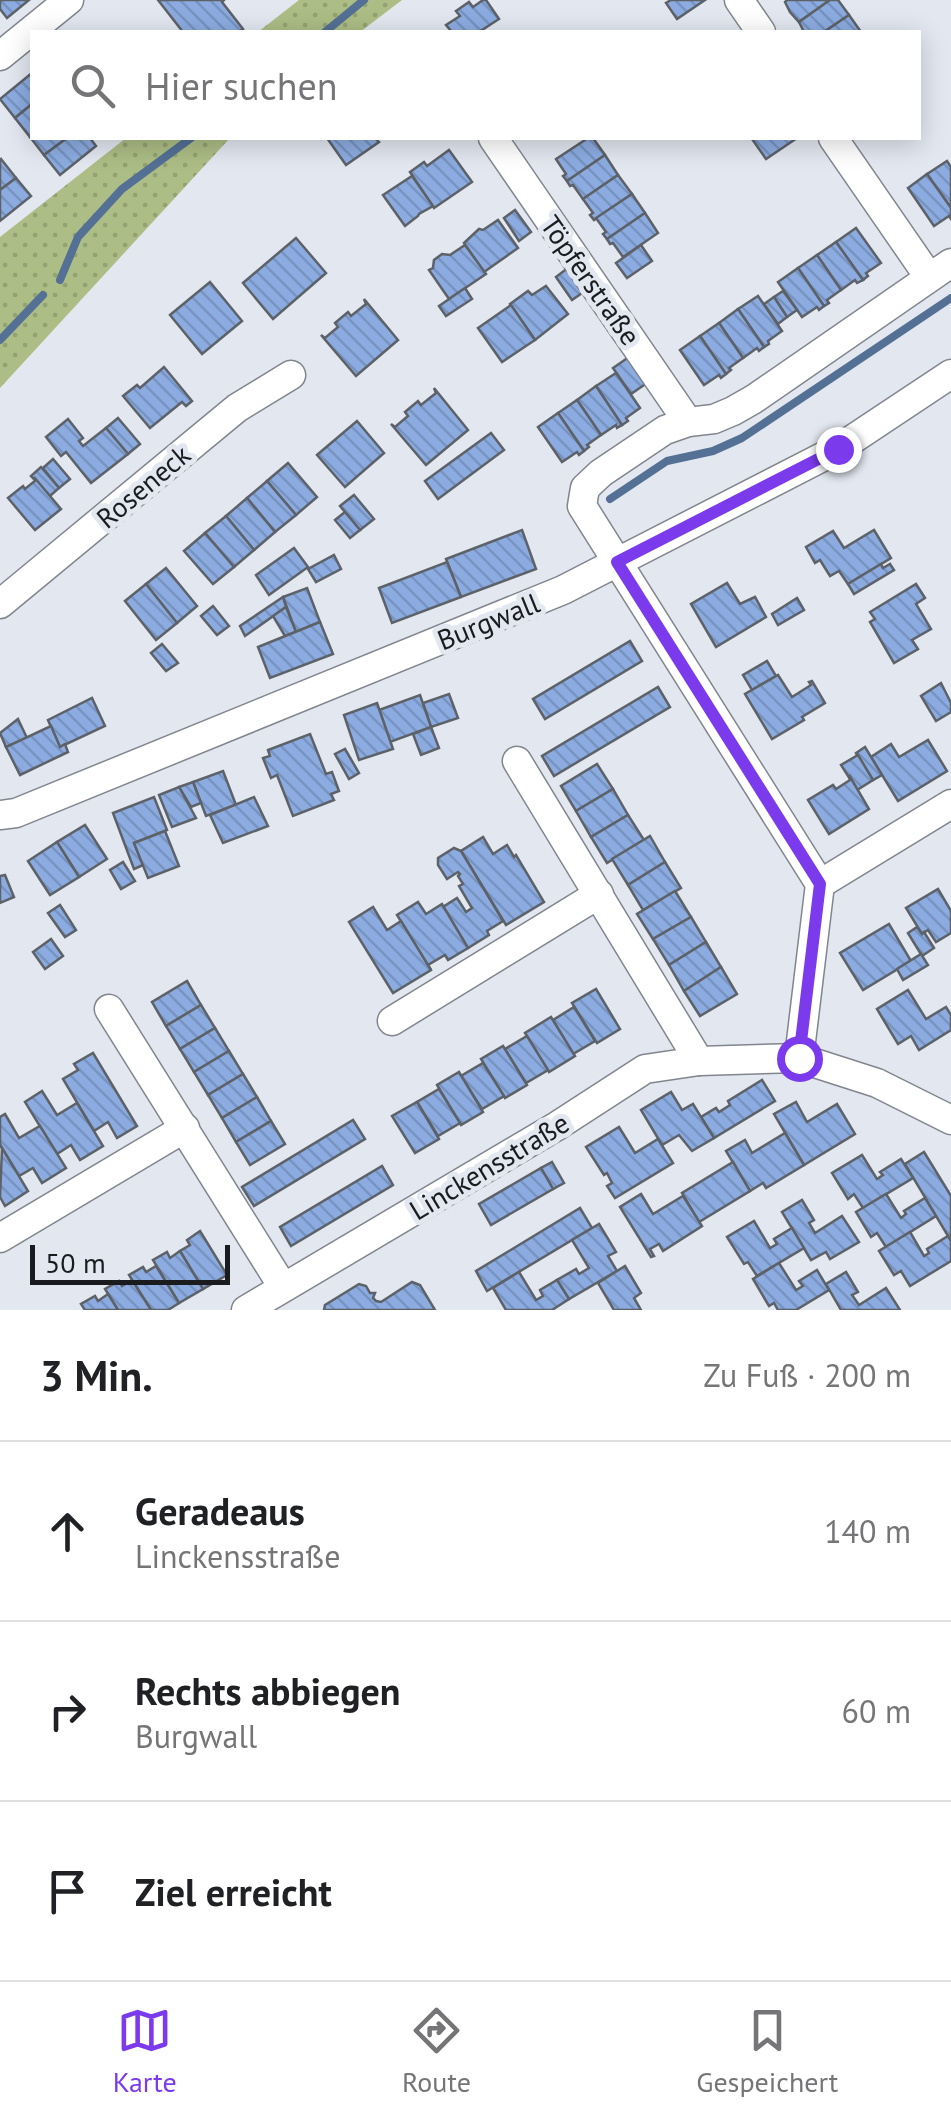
<!DOCTYPE html>
<html lang="de">
<meta charset="utf-8">
<style>
:root{--surface:#fff;--page:#f2f2f2;--text:#202124;--muted:#757577;--line:#e0e0e0;--accent:#7c3aed}
body{margin:0;font-family:"PT Sans",sans-serif;background:var(--page);color:var(--text)}
.scale{position:absolute;left:30px;bottom:25px;width:200px;box-sizing:border-box;padding-left:10px;border:5px solid #191b1e;border-top:0;font-size:28px;line-height:35px;white-space:nowrap;color:#191b1e;-webkit-text-stroke:8px #e2e7f0;paint-order:stroke}
.stop{position:absolute;width:30px;height:30px;margin:-22px;border:8px solid #7c3aed;border-radius:50%;background:#fff}
.stop.end{background:#7c3aed;border-color:#fff;box-shadow:0 2px 10px #0008}
.list{margin:0;padding:0;list-style:none}
h2{display:flex;justify-content:space-between;align-items:center;height:130px;margin:0;padding:0 40px;font-size:42px}
h2 small{font-size:32px;font-weight:400;color:var(--muted)}
.list li{display:grid;grid-template-columns:65px 1fr auto;gap:30px;align-items:center;box-sizing:border-box;height:180px;padding:0 40px;border-top:2px solid var(--line)}
.list b{display:block;font-size:38px;white-space:nowrap}
.list p{margin:0;font-size:32px;white-space:nowrap;color:var(--muted)}
.list em{font-size:32px;font-style:normal;color:var(--muted)}
.icon{flex:none;width:55px;height:55px;fill:none;stroke:currentColor;stroke-width:2;stroke-linecap:round;stroke-linejoin:round}
.map{position:relative;flex:none;width:951px;height:1310px;overflow:hidden}
.search{position:absolute;background:var(--surface);box-shadow:0 5px 25px #0003;left:30px;right:30px;top:30px;height:110px;display:flex;align-items:center;gap:25px;box-sizing:border-box;padding:0 35px;border-radius:0px;color:var(--muted);font-size:38px}
.sheet{height:670px;background:var(--surface)}
nav{display:flex;justify-content:space-around;align-items:center;box-sizing:border-box;height:140px;border-top:2px solid var(--line);background:var(--surface);font-size:28px;color:var(--muted)}
nav a{display:grid;justify-items:center;gap:5px}
nav .on{color:var(--accent)}
.map>svg:first-child{display:block}
.grass{fill:url(#grass-dots)}
.lines{fill:none;stroke-linecap:round;stroke-linejoin:round}
.stream{stroke:#547094;stroke-width:8}
.building{fill:url(#building-back-hatch);stroke:#5d6168;stroke-width:2.5}
.minor-casing{stroke:#81858d;stroke-width:31}
.minor{stroke:#fff;stroke-width:28}
.route{stroke:#7c3aed;stroke-width:12}
.labels{text-anchor:middle;dominant-baseline:central;stroke-width:10;stroke-linejoin:round;paint-order:stroke}
.street-label{font-size:28px;fill:#191b1e;stroke:#e2e7f0}
</style>
<div class="map">
<svg width="951" height="1310" viewBox="0 0 951 1310">
<defs>
<pattern id="grass-dots" width="8" height="8" patternUnits="userSpaceOnUse" patternTransform="scale(2.5)"><rect width="8" height="8" fill="#acbd85"/><path d="M2 2h.1M6 6h.1" fill="none" stroke="#93a272" stroke-width="1.8" stroke-linecap="round"/></pattern>
<pattern id="building-back-hatch" width="6" height="6" patternUnits="userSpaceOnUse" patternTransform="scale(2.5)"><rect width="6" height="6" fill="#8cace1"/><path d="M-1 5l2 2M0 0l6 6M5-1l2 2" fill="none" stroke="#7893c1"/></pattern>
</defs>
<rect width="100%" height="100%" fill="#e2e7f0"/>
<!-- grass -->
<g class="grass">
<path d="M299 0H402L360 32H258Z"/>
<path d="M126 138H230L0 388V237Z"/>
</g>
<g class="lines">
<!-- stream -->
<g class="stream">
<path d="M325 32 364 0"/>
<path d="M60 280 78 237 122 189 191 138"/>
<path d="M0 340 43 295"/>
<path d="M610 499 667 461 713 451 742 438 951 298"/>
</g>
</g>
<!-- building -->
<g class="building">
<path d="M0 0H29L7 18 0 9Z"/>
<path d="M158 0H224L222 2 243 29 239 32H183Z"/>
<path d="M483 0H486L499 19 479 32H452L446 25 460 16 456 11 469 2 473 7Z"/>
<path d="M671 0H705L677 19 666 3Z"/>
<path d="M787 0H830L799 22 790 12 785 2Z"/>
<path d="M830 0H838L849 15 824 32H804L799 22Z"/>
<path d="M849 15 861 32H824Z"/>
<path d="M32 73V104L15 118 0 99Z"/>
<path d="M32 104V134L30 137 15 118Z"/>
<path d="M32 134V138H67L44 155 30 137Z"/>
<path d="M67 138H90L96 146 60 175 44 155Z"/>
<path d="M327 138H375L379 142 346 165Z"/>
<path d="M588 138H593L605 155 567 181 563 176 566 174 556 159Z"/>
<path d="M755 138H797L766 159 752 139Z"/>
<path d="M449 150 472 182 434 208 410 172 424 162 427 166Z"/>
<path d="M605 155 618 175 583 199 573 185 570 186 567 181Z"/>
<path d="M1 159 16 178 0 190V160Z"/>
<path d="M947 161 951 167V208L927 174Z"/>
<path d="M927 174 951 208V219L949 216 934 226 908 188Z"/>
<path d="M618 175 632 194 594 220 590 215 593 213 583 199Z"/>
<path d="M412 176 433 206 419 214 418 216 405 226 383 195Z"/>
<path d="M16 178 31 196 0 221V190Z"/>
<path d="M632 194 645 213 607 239 603 234 606 232 596 218Z"/>
<path d="M515 210 531 232 519 241 504 218Z"/>
<path d="M645 213 658 233 623 257 613 243 610 244 607 239Z"/>
<path d="M498 220 518 248 484 272 464 243 479 229 483 230Z"/>
<path d="M856 228 881 263 866 273 868 276 863 280 836 242Z"/>
<path d="M296 238 326 273 273 319 243 283Z"/>
<path d="M836 242 863 280 857 283 855 280 841 290 817 255Z"/>
<path d="M465 245 486 274 449 299 429 270 433 268 434 260 442 254 450 255Z"/>
<path d="M641 245 652 261 627 278 616 263Z"/>
<path d="M817 255 841 290 827 300 829 303 824 306 798 268Z"/>
<path d="M569 267 585 291 572 300 556 277Z"/>
<path d="M798 268 824 306 819 310 817 307 802 317 778 282Z"/>
<path d="M210 282 242 321 202 354 170 315Z"/>
<path d="M546 286 568 314 535 340 510 304 528 291 532 295Z"/>
<path d="M465 288 472 299 446 316 439 306Z"/>
<path d="M783 291 797 310 787 317 774 297Z"/>
<path d="M758 296 782 331 768 341 769 344 764 347 738 309Z"/>
<path d="M774 297 787 317 778 324 764 304Z"/>
<path d="M364 299 398 340 356 376 321 335 325 338 338 327 335 323 348 312 351 316 366 304Z"/>
<path d="M511 305 535 340 502 362 478 328Z"/>
<path d="M738 309 764 347 759 351 757 348 743 358 719 323Z"/>
<path d="M719 323 743 358 729 368 731 370 726 374 700 336Z"/>
<path d="M700 336 726 374 721 378 719 375 704 385 680 350Z"/>
<path d="M629 357 647 383 631 394 613 368Z"/>
<path d="M164 367 192 401 186 406 182 402 150 428 123 396 137 385 140 388Z"/>
<path d="M616 373 640 408 626 418 628 421 622 425 596 386Z"/>
<path d="M596 386 622 425 617 428 616 425 601 435 577 400Z"/>
<path d="M434 388 468 430 426 465 391 424 395 427 408 416 405 412 418 401 421 405 436 393Z"/>
<path d="M577 400 601 435 587 445 589 447 584 451 558 413Z"/>
<path d="M558 413 584 451 579 455 577 452 562 462 538 427Z"/>
<path d="M118 418 140 444 128 454 106 428Z"/>
<path d="M68 419 83 438 79 441 83 446 106 428 128 454 91 483 66 452 61 456 46 437Z"/>
<path d="M357 421 384 453 345 487 317 455Z"/>
<path d="M491 433 504 450 438 499 425 481Z"/>
<path d="M53 459 70 479 59 488 43 468Z"/>
<path d="M288 463 317 497 296 515 267 481Z"/>
<path d="M41 467 59 488 50 496 31 476Z"/>
<path d="M34 477 61 509 35 530 8 498 23 486 25 489 36 480Z"/>
<path d="M267 481 296 515 275 532 247 498Z"/>
<path d="M354 495 374 519 360 530 340 506Z"/>
<path d="M247 498 275 532 254 550 226 516Z"/>
<path d="M345 512 360 530 350 538 335 520Z"/>
<path d="M226 516 254 550 234 567 205 533Z"/>
<path d="M522 530 536 569 461 597 446 559Z"/>
<path d="M874 530 891 558 848 584 839 571 830 576 820 560 815 563 806 547 833 531 844 548Z"/>
<path d="M205 533 234 567 213 584 184 551Z"/>
<path d="M294 548 308 567 269 595 256 575Z"/>
<path d="M334 555 341 569 316 582 308 569Z"/>
<path d="M447 562 461 597 392 623 379 588Z"/>
<path d="M881 564 883 568 890 564 894 570 854 594 848 584Z"/>
<path d="M166 568 197 606 177 623 146 584Z"/>
<path d="M727 583 740 604 755 597 766 617 716 647 691 604Z"/>
<path d="M146 584 177 623 156 640 125 601Z"/>
<path d="M916 584 925 598 916 604 931 629 912 640 918 649 894 663 870 622 875 619 870 612Z"/>
<path d="M307 588 320 622 296 632 283 597Z"/>
<path d="M283 597 286 607 245 636 240 626Z"/>
<path d="M797 598 804 610 778 625 772 614Z"/>
<path d="M213 606 229 626 217 635 201 616Z"/>
<path d="M286 607 296 632 285 636 273 616Z"/>
<path d="M320 622 333 654 270 678 258 647Z"/>
<path d="M630 641 642 661 545 719 533 699Z"/>
<path d="M162 644 178 663 166 671 151 653Z"/>
<path d="M767 661 776 676 752 690 743 675Z"/>
<path d="M778 675 792 697 811 685 809 682 812 681 825 703 802 717 804 720 772 739 745 694Z"/>
<path d="M941 683 951 703V712L936 721 921 696Z"/>
<path d="M658 687 670 707 554 776 542 756Z"/>
<path d="M449 694 458 718 431 727 423 703Z"/>
<path d="M420 695 431 727 390 742 379 710Z"/>
<path d="M92 698 105 726 60 747 48 720Z"/>
<path d="M377 703 393 749 359 760 344 715Z"/>
<path d="M18 719 27 738 6 747 0 733Z"/>
<path d="M51 726 60 747 65 744 68 752 20 775 6 747Z"/>
<path d="M431 727 439 748 421 755 413 734Z"/>
<path d="M310 734 326 774 332 772 339 791 331 794 334 800 293 816 277 775 271 778 263 758 270 756 268 750Z"/>
<path d="M928 740 947 771 898 801 871 757 891 744 899 757Z"/>
<path d="M865 747 882 775 873 780 856 753Z"/>
<path d="M345 749 359 773 349 779 335 754Z"/>
<path d="M858 755 873 780 857 790 841 765Z"/>
<path d="M597 764 613 789 576 811 561 786Z"/>
<path d="M223 771 236 805 206 816 193 782Z"/>
<path d="M849 775 869 809 829 834 808 800 833 785 836 789 850 780Z"/>
<path d="M193 782 201 803 191 807 179 787Z"/>
<path d="M179 787 196 818 172 827 159 795Z"/>
<path d="M613 789 628 815 591 837 576 811Z"/>
<path d="M154 797 167 830 134 843 143 865 134 869 113 813Z"/>
<path d="M254 797 268 826 223 843 210 815Z"/>
<path d="M628 815 644 840 607 863 591 837Z"/>
<path d="M85 825 107 859 79 877 57 842Z"/>
<path d="M165 831 179 866 148 878 134 843Z"/>
<path d="M650 836 665 862 628 885 612 859Z"/>
<path d="M483 837 493 854 507 845 514 857 516 855 544 902 506 925 461 851Z"/>
<path d="M57 842 79 877 50 895 28 861Z"/>
<path d="M454 848 461 851 503 921 487 931 489 935 468 948 443 907 457 898 466 912 472 908 459 886 463 884 458 876 460 874 458 872 447 879 438 865V858Z"/>
<path d="M123 862 135 881 121 889 110 870Z"/>
<path d="M665 862 681 888 643 910 628 885Z"/>
<path d="M5 875 14 897 0 903V876Z"/>
<path d="M938 889 951 911V933L936 942 928 930 922 934 906 908Z"/>
<path d="M675 891 691 917 653 939 637 914Z"/>
<path d="M418 902 426 914 442 904 468 948 448 960 445 955 428 965 431 970 397 915Z"/>
<path d="M60 905 76 930 65 937 48 913Z"/>
<path d="M373 907 387 930 401 921 431 970 393 993 349 922Z"/>
<path d="M691 917 706 942 669 965 653 939Z"/>
<path d="M889 924 911 961 863 990 840 953Z"/>
<path d="M917 927 922 934 924 932 934 948 922 956 908 933Z"/>
<path d="M51 939 63 956 45 969 33 952Z"/>
<path d="M706 942 721 967 684 991 669 965Z"/>
<path d="M921 954 928 965 903 980 897 969Z"/>
<path d="M721 967 737 994 700 1016 684 991Z"/>
<path d="M187 981 201 1005 166 1026 152 1002Z"/>
<path d="M596 989 620 1029 597 1043 572 1003Z"/>
<path d="M908 990 926 1019 946 1007 951 1015V1030L919 1050 911 1036 898 1044 877 1009Z"/>
<path d="M201 1005 215 1028 180 1049 166 1026Z"/>
<path d="M574 1007 595 1041 573 1054 553 1020Z"/>
<path d="M551 1017 575 1056 549 1072 525 1033Z"/>
<path d="M215 1028 229 1051 194 1072 180 1049Z"/>
<path d="M527 1036 548 1070 526 1083 505 1049Z"/>
<path d="M503 1046 527 1085 505 1098 481 1059Z"/>
<path d="M229 1051 243 1074 208 1095 194 1072Z"/>
<path d="M93 1053 137 1126 117 1138 108 1122 94 1131 63 1079 78 1070 74 1064Z"/>
<path d="M483 1063 504 1096 482 1109 461 1076Z"/>
<path d="M459 1072 483 1112 461 1125 437 1085Z"/>
<path d="M243 1074 257 1097 222 1118 208 1095Z"/>
<path d="M762 1080 775 1101 714 1138 701 1117 716 1108 719 1112 730 1105 728 1101Z"/>
<path d="M439 1089 460 1123 438 1136 417 1102Z"/>
<path d="M42 1091 57 1115 77 1103 103 1146 80 1160 71 1145 57 1154 25 1102Z"/>
<path d="M671 1092 682 1110 693 1104 714 1138 692 1151 679 1135 662 1145 641 1110Z"/>
<path d="M257 1097 271 1121 236 1142 222 1118Z"/>
<path d="M417 1102 439 1139 415 1153 392 1116Z"/>
<path d="M796 1102 807 1122 837 1104 855 1134 804 1165 774 1114Z"/>
<path d="M5 1114 19 1138 40 1126 66 1168 42 1183 33 1168 19 1176 0 1145V1117Z"/>
<path d="M353 1120 365 1139 254 1206 242 1187Z"/>
<path d="M271 1121 285 1144 250 1165 236 1142Z"/>
<path d="M619 1127 635 1153 658 1139 673 1163 615 1198 607 1186 612 1183 607 1173 604 1175 586 1147Z"/>
<path d="M785 1133 804 1165 766 1188 763 1183 750 1191 726 1151 745 1140 752 1153Z"/>
<path d="M2 1148 28 1191 5 1206 0 1197Z"/>
<path d="M924 1152 951 1196V1241L905 1164Z"/>
<path d="M862 1155 877 1179 883 1175 880 1172 901 1159 913 1178 863 1208 854 1194 848 1199 832 1173Z"/>
<path d="M552 1162 564 1183 553 1189 541 1168Z"/>
<path d="M733 1162 750 1191 699 1222 682 1193Z"/>
<path d="M382 1166 393 1185 291 1246 280 1227Z"/>
<path d="M541 1168 553 1189 491 1225 479 1204Z"/>
<path d="M641 1194 653 1214 683 1196 702 1226 663 1251 659 1244 650 1249 654 1256 651 1257 620 1207Z"/>
<path d="M886 1194 901 1218 906 1214 904 1211 925 1198 936 1216 886 1247 877 1233 871 1237 856 1212Z"/>
<path d="M802 1200 814 1220 809 1223 815 1233 842 1216 859 1242 830 1259 826 1252 811 1260 782 1212Z"/>
<path d="M580 1208 592 1228 487 1291 476 1271Z"/>
<path d="M754 1221 770 1248 777 1244 774 1239 792 1228 804 1248 757 1276 748 1262 744 1264 727 1237Z"/>
<path d="M599 1224 616 1252 608 1256 617 1271 569 1299 557 1280 576 1269 579 1274 589 1268 572 1240Z"/>
<path d="M200 1231 227 1275 203 1289 180 1251 190 1245 187 1240Z"/>
<path d="M910 1232 924 1256 929 1253 927 1249 948 1236 951 1241V1261L910 1286 901 1271 894 1275 879 1251Z"/>
<path d="M180 1251 203 1289 179 1303 153 1260 167 1252 170 1258Z"/>
<path d="M779 1263 796 1290 803 1286 799 1281 817 1270 829 1290 796 1310H778L774 1303 769 1306 753 1279Z"/>
<path d="M156 1266 179 1303 168 1310H151L129 1275 143 1267 146 1272Z"/>
<path d="M625 1266 641 1293 634 1298 641 1310H614L598 1283Z"/>
<path d="M519 1272 536 1300 543 1296 540 1290 557 1280 569 1299 552 1310H506L493 1288Z"/>
<path d="M846 1272 858 1292 852 1295 859 1305 886 1288 900 1310H841L826 1284Z"/>
<path d="M132 1280 151 1310H118L105 1289 119 1281 122 1286Z"/>
<path d="M412 1282 420 1285 435 1310H324L325 1305 359 1284 366 1286 370 1293H375L373 1298 376 1301 381 1302Z"/>
<path d="M108 1294 118 1310H85L81 1304 95 1296 98 1301Z"/>
</g>
<g class="lines">
<!-- minor casing -->
<g class="minor-casing">
<g id="minor">
<path d="M739 0 761 32"/>
<path d="M0 56 69 0"/>
<path d="M493 138 688 422"/>
<path d="M833 138 929 277"/>
<path d="M0 604 237 408 291 375"/>
<path d="M517 761 699 1061"/>
<path d="M0 815 16 813 563 590 838 449 951 374"/>
<path d="M820 884 951 804"/>
<path d="M109 1009 283 1287"/>
<path d="M392 1021 599 894"/>
<path d="M799 1058 820 884 582 506 585 488 601 473 665 430 688 422 714 419 733 411 754 399 951 263"/>
<path d="M0 1238 185 1128"/>
<path d="M246 1310 557 1126 645 1069 699 1061 799 1058 877 1083 951 1120"/>
</g>
</g>
<!-- minor -->
<use href="#minor" class="minor"/>
</g>
<g class="lines">
<!-- route -->
<path class="route" d="M799 1058 820 884 617 562 838 449"/>
</g>
<g class="labels">
<!-- street labels -->
<g class="street-label">
<text transform="translate(591 280) rotate(55)">Töpferstraße</text>
<text transform="translate(143 486) rotate(-40)">Roseneck</text>
<text transform="translate(488 621) rotate(-22)">Burgwall</text>
<text transform="translate(489 1166) rotate(-31)">Linckensstraße</text>
</g>
</g>
</svg>
<div class="scale">50 m</div>
<div class="stop" style="left:799px;top:1058px"></div>
<div class="stop end" style="left:838px;top:449px"></div>
<div class="search"><svg class="icon" aria-label="search" viewBox="0 0 24 24"><circle cx="10" cy="10" r="6"/><path d="M15 15l6 6"/></svg>Hier suchen</div>
</div>
<section class="sheet">
<h2>3 Min.<small>Zu Fuß · 200 m</small></h2>
<ul class="list">
<li><svg class="icon" aria-label="ahead" viewBox="0 0 24 24"><path d="M12 20V5M6 11l6-6 6 6"/></svg><div><b>Geradeaus</b><p>Linckensstraße</p></div><em>140 m</em></li>
<li><svg class="icon" aria-label="right" viewBox="0 0 24 24"><path d="M7 20v-9h11M14 6l5 5-5 5"/></svg><div><b>Rechts abbiegen</b><p>Burgwall</p></div><em>60 m</em></li>
<li><svg class="icon" aria-label="arrive" viewBox="0 0 24 24"><path d="M6 21V4h12l-3 4 3 4H6"/></svg><div><b>Ziel erreicht</b></div></li>
</ul>
</section>
<nav>
<a class="on"><svg class="icon" aria-label="map" viewBox="0 0 24 24"><path d="M3 6l6-2 6 2 6-2v14l-6 2-6-2-6 2zM9 4v14M15 6v14"/></svg>Karte</a>
<a><svg class="icon" aria-label="directions" viewBox="0 0 24 24"><path d="M12 3l9 9-9 9-9-9zM9 14v-3h6M13 9l2 2-2 2"/></svg>Route</a>
<a><svg class="icon" aria-label="saved" viewBox="0 0 24 24"><path d="M7 4h10v16l-5-4-5 4z"/></svg>Gespeichert</a>
</nav>
